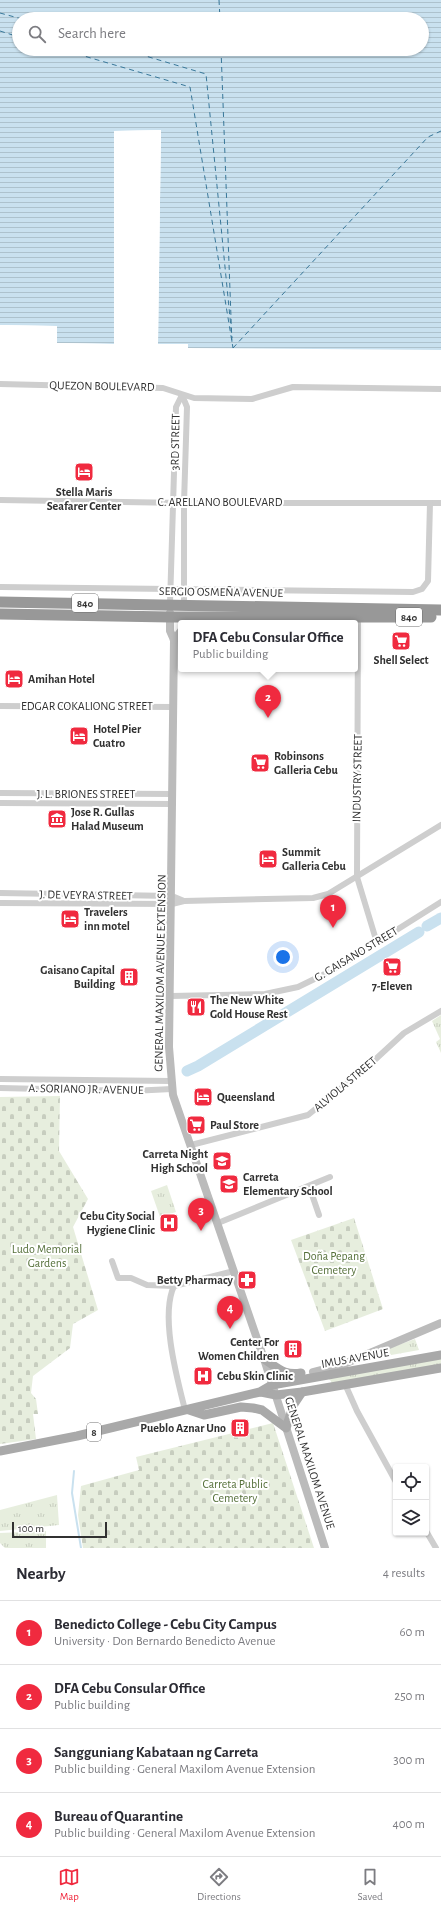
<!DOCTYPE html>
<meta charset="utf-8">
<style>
:root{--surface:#fff;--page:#f2f2f3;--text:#2b2b33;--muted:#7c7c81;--line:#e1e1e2;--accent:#f02a3f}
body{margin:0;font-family:"Alegreya Sans",sans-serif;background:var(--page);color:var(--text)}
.controls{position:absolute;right:12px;bottom:12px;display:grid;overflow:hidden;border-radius:4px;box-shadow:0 1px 3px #0004}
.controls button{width:36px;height:36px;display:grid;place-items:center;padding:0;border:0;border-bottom:1px solid var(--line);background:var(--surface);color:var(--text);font:20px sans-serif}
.scale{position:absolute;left:12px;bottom:10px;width:95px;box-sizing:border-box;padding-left:4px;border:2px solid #313131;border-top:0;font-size:11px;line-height:14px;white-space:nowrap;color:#313131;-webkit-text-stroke:3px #fff;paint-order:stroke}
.you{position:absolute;left:283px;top:957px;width:14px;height:14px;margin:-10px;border:3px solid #fff;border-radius:50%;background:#1a73e8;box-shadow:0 0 0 6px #1a73e833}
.badge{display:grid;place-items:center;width:26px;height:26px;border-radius:50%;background:var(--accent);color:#fff;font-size:13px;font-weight:700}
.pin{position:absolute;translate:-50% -33px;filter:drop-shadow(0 1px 2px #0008)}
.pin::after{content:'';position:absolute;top:21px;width:14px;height:12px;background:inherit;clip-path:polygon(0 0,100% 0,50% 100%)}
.popup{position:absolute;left:178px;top:620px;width:180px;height:52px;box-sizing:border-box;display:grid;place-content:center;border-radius:4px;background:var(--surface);filter:drop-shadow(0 1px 3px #0005);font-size:13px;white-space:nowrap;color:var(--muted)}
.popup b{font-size:15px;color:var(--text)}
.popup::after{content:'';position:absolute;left:50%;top:100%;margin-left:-8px;border:8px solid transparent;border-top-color:var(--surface)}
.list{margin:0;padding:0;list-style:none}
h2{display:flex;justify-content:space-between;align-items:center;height:52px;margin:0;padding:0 16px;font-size:17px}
h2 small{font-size:13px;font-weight:400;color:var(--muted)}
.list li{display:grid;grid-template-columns:26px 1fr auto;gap:12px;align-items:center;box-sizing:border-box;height:64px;padding:0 16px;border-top:1px solid var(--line)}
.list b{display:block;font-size:15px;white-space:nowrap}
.list p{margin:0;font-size:13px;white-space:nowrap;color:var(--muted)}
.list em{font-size:13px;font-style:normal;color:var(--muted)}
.icon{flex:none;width:22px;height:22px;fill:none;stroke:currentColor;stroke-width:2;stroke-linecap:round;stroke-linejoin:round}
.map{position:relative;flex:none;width:441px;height:1548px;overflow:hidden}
.search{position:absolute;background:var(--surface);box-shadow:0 1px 3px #0004;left:12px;right:12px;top:12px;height:44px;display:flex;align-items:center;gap:10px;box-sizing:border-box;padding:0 14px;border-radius:22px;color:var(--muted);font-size:15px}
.sheet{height:308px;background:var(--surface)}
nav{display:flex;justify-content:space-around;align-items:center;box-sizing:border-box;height:56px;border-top:1px solid var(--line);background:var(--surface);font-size:11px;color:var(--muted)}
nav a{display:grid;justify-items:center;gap:2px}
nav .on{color:var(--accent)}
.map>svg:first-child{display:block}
.grass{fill:url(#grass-tufts)}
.cemetery{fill:url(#cemetery-stones)}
.water{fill:url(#water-rules);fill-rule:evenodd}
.pier{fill:#fff}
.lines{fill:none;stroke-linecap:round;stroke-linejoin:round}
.stream{stroke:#c9e1ef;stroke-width:2}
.river{stroke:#c9e1ef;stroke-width:11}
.ferry{stroke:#387799;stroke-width:1;stroke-dasharray:5 4;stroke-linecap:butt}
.street{stroke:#cecece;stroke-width:6}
.secondary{stroke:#bbb;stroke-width:8}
.primary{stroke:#a9a9a9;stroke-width:9}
.highway{stroke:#989898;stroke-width:11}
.labels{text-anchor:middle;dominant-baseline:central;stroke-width:4;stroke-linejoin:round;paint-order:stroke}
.shield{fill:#fff;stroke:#6f6f6f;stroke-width:1}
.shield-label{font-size:11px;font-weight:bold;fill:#313131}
.street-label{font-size:12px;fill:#313131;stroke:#fff}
.poi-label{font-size:12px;font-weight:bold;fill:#313131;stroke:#fff;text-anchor:start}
.park-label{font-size:12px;fill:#55703a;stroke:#fff}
</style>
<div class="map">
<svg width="441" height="1548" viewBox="0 0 441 1548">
<defs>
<pattern id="grass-tufts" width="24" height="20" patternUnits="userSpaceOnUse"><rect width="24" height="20" fill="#e7eede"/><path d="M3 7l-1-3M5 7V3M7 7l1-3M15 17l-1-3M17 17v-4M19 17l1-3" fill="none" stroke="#c7cdbf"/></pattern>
<pattern id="cemetery-stones" width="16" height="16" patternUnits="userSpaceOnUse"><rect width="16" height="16" fill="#e7eede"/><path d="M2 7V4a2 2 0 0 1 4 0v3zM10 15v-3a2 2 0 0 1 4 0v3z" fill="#c7cdbf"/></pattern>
<pattern id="water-rules" width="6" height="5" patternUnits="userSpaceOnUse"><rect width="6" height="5" fill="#c9e1ef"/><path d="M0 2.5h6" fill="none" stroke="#adc2cd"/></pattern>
</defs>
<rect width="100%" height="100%" fill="#fff"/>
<!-- grass -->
<g class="grass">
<path d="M441 1015V1053L436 1042 440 1039 432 1021Z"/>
<path d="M167 1185 176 1212 160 1217 151 1191Z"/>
<path d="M415 1339 419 1350 347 1363 356 1360Z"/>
<path d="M441 1351V1368L332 1387 331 1381 324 1375Z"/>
<path d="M57 1495 59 1525 0 1531V1510Z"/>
<path d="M46 1531V1548H5L0 1543V1533Z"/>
</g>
<!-- cemetery -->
<g class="cemetery">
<path d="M60 1096 59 1151 88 1199 73 1227 98 1310 73 1324 70 1348 33 1376 31 1393 36 1399 38 1414H33L36 1439 0 1444V1097Z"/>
<path d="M354 1218 383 1309 325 1331 291 1240Z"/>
<path d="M273 1423 314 1548H83L78 1515 81 1486 139 1470 136 1457Z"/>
</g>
<!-- water -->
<path class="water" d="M0 0H441V350L188 348 187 344H158L161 130 114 131V344L56 343V326L0 325ZM19 19H422V49H19Z"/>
<!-- pier -->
<path class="pier" d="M161 130 158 344H188V350L186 346H158L156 344 159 132 116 133V345H56L55 344V328L0 327V325L57 326V343L114 344V131Z"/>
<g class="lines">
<!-- stream -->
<path class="stream" d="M74 1471 72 1493 81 1548"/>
<!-- river -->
<g class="river">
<path d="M427 926 441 918"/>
<path d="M187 1071 198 1066 419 932"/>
</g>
<!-- ferry -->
<g class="ferry">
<path d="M219 0 220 19"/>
<path d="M0 13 22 19"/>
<path d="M0 31 19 37"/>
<path d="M60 49 190 87 233 348"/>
<path d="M122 49 206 74 232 338"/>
<path d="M221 49 232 344"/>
<path d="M233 348 428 137 441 131"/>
</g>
<!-- street -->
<g class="street">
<path d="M0 384 163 388 194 398 252 399 293 387 441 389"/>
<path d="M182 395 187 407 184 503V604"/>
<path d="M0 500 184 503H441"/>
<path d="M0 587 413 592 422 589 428 581 430 503"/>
<path d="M170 604 176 407 182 395"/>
<path d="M358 616 357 877 377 943"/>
<path d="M0 706 174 707"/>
<path d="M0 793 173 794"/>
<path d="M0 803 173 804"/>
<path d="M0 893 172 896 184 901"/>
<path d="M0 903 172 904 184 901 313 898 328 894 441 825"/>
<path d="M171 996 265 994 298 987 333 970 441 902"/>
<path d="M0 1079 171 1081"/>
<path d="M0 1088 131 1091 172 1089"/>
<path d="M191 1145 308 1115 366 1068 404 1033 441 1011"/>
<path d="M309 1186 319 1215"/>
<path d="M218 1223 330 1177"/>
<path d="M112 1261 118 1278H131L147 1285 174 1286 234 1271"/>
<path d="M174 1286C160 1316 177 1378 185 1410"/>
<path d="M345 1384 357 1411 396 1482"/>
<path d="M426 1531 436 1548"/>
</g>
<!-- secondary -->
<g class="secondary">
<path d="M170 613V631L174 640 169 1047 173 1095 264 1359 325 1548"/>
<path d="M174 640 181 631"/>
<path d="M313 1372 344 1364 441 1323"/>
</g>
<!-- primary -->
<g class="primary">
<path d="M264 1359C278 1368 284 1376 301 1373"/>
<path d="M261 1392 276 1395 302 1392 441 1368"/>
<path d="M189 1410 204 1415 241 1407 253 1408 262 1410 286 1428 294 1404 302 1392"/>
<path d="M0 1451 77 1436 260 1392 272 1385 283 1383 441 1355"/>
</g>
<!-- highway -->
<g class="highway">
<path d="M0 602 441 610"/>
<path d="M0 614 170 617H431"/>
</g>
</g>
<!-- icons -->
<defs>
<g id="hotel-square" transform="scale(1)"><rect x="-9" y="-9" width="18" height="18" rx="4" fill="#f02a3f" stroke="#fff"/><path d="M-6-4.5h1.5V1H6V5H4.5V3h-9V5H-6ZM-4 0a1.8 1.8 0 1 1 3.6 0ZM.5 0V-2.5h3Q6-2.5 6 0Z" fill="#fff"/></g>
<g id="supermarket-square" transform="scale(1)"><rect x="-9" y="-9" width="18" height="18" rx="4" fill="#f02a3f" stroke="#fff"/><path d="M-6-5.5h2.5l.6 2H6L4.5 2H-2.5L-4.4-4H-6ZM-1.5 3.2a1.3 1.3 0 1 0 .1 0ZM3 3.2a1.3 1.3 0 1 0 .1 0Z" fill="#fff"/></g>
<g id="museum-square" transform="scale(1)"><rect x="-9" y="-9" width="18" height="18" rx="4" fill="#f02a3f" stroke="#fff"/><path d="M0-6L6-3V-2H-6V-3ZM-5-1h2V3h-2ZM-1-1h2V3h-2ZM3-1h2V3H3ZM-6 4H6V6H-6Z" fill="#fff"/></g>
<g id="building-square" transform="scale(1)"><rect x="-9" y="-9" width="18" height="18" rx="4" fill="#f02a3f" stroke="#fff"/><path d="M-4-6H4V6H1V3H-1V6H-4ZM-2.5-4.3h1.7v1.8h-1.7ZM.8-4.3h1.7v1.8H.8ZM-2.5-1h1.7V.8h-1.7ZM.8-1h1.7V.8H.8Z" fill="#fff"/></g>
<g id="restaurant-square" transform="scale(1)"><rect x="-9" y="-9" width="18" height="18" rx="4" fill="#f02a3f" stroke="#fff"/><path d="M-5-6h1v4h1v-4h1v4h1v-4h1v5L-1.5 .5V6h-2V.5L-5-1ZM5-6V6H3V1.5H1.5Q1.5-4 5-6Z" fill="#fff"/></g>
<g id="school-square" transform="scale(1)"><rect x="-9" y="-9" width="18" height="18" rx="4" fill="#f02a3f" stroke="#fff"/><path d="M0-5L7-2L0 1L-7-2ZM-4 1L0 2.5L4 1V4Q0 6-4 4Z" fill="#fff"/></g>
<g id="hospital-square" transform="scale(1)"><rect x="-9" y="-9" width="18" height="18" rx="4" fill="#f02a3f" stroke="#fff"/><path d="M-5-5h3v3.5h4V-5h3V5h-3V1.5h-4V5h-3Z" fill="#fff"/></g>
<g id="pharmacy-square" transform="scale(1)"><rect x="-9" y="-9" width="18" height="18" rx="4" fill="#f02a3f" stroke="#fff"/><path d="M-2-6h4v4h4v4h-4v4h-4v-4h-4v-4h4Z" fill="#fff"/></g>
</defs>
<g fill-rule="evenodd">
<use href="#hotel-square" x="84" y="472"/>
<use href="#supermarket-square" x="401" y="641"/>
<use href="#hotel-square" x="14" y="679"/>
<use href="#hotel-square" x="79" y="736"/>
<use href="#supermarket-square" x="260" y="763"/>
<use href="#museum-square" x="57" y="819"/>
<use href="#hotel-square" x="268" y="859"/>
<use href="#hotel-square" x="70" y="919"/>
<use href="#supermarket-square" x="392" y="967"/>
<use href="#building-square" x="129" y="977"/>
<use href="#restaurant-square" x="196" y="1007"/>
<use href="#hotel-square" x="203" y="1097"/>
<use href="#supermarket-square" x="196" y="1125"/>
<use href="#school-square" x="222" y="1161"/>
<use href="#school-square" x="229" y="1184"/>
<use href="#hospital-square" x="169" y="1223"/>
<use href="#pharmacy-square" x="247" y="1280"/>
<use href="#building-square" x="293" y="1349"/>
<use href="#hospital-square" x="203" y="1376"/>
<use href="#building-square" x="240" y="1428"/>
</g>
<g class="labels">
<!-- shield labels -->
<g class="shield">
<rect x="72" y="594" width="26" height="18" rx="3"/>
<rect x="396" y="608" width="26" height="18" rx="3"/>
<rect x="87" y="1423" width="14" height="18" rx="3"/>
</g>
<g class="shield-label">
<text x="85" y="603">840</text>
<text x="409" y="617">840</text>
<text x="94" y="1432">8</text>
</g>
<!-- street labels -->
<g class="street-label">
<text transform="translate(102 386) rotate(1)">QUEZON BOULEVARD</text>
<text transform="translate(175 442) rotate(-89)">3RD STREET</text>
<text x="220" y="502">C. ARELLANO BOULEVARD</text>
<text transform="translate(221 592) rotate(1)">SERGIO OSMEÑA AVENUE</text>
<text x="87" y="706">EDGAR COKALIONG STREET</text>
<text transform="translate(357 778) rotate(-89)">INDUSTRY STREET</text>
<text x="86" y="794">J. L. BRIONES STREET</text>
<text transform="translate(86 895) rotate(1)">J. DE VEYRA STREET</text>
<text transform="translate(356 954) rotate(-31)">G. GAISANO STREET</text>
<text transform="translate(160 973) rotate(-89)">GENERAL MAXILOM AVENUE EXTENSION</text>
<text transform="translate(345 1084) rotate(-40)">ALVIOLA STREET</text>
<text transform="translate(86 1089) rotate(1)">A. SORIANO JR. AVENUE</text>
<text transform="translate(355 1358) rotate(-10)">IMUS AVENUE</text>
<text transform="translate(310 1463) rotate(72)">GENERAL MAXILOM AVENUE</text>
</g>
<!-- poi labels -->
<g class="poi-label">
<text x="84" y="492" text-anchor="middle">Stella Maris<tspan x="84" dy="14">Seafarer Center</tspan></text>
<text x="401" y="660" text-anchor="middle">Shell Select</text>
<text x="28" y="679">Amihan Hotel</text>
<text x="93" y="729">Hotel Pier<tspan x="93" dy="14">Cuatro</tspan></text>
<text x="274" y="756">Robinsons<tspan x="274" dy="14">Galleria Cebu</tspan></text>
<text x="71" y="812">Jose R. Gullas<tspan x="71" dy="14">Halad Museum</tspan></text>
<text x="282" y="852">Summit<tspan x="282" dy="14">Galleria Cebu</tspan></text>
<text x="84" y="912">Travelers<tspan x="84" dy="14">inn motel</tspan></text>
<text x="115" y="970" text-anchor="end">Gaisano Capital<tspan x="115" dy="14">Building</tspan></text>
<text x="392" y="986" text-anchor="middle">7-Eleven</text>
<text x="210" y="1000">The New White<tspan x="210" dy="14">Gold House Rest</tspan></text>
<text x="217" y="1097">Queensland</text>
<text x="210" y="1125">Paul Store</text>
<text x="208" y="1154" text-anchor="end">Carreta Night<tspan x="208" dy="14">High School</tspan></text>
<text x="243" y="1177">Carreta<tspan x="243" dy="14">Elementary School</tspan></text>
<text x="155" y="1216" text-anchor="end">Cebu City Social<tspan x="155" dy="14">Hygiene Clinic</tspan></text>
<text x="233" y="1280" text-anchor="end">Betty Pharmacy</text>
<text x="279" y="1342" text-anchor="end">Center For<tspan x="279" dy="14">Women Children</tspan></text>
<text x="217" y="1376">Cebu Skin Clinic</text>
<text x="226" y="1428" text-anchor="end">Pueblo Aznar Uno</text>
</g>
<!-- park labels -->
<g class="park-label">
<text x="47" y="1249">Ludo Memorial<tspan x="47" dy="14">Gardens</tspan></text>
<text x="334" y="1256">Doña Pepang<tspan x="334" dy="14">Cemetery</tspan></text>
<text x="235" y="1484">Carreta Public<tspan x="235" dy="14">Cemetery</tspan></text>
</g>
</g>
</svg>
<div class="controls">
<button><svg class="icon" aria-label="locate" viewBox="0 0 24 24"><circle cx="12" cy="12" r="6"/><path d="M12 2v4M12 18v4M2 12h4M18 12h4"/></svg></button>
<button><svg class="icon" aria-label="layers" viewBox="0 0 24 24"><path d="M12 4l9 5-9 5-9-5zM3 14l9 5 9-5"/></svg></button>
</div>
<div class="scale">100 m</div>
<div class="you"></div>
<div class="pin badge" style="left:333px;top:928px">1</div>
<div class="pin badge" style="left:268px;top:718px">2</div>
<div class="popup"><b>DFA Cebu Consular Office</b>Public building</div>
<div class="pin badge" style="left:201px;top:1231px">3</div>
<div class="pin badge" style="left:230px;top:1329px">4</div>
<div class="search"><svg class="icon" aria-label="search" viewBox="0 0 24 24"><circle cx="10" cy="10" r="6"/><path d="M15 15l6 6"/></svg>Search here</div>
</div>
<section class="sheet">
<h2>Nearby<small>4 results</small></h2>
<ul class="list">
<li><span class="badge">1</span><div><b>Benedicto College - Cebu City Campus</b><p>University · Don Bernardo Benedicto Avenue</p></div><em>60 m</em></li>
<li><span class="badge">2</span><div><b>DFA Cebu Consular Office</b><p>Public building</p></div><em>250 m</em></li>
<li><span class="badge">3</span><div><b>Sangguniang Kabataan ng Carreta</b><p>Public building · General Maxilom Avenue Extension</p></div><em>300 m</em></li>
<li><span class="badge">4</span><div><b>Bureau of Quarantine</b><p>Public building · General Maxilom Avenue Extension</p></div><em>400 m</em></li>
</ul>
</section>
<nav>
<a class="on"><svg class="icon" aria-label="map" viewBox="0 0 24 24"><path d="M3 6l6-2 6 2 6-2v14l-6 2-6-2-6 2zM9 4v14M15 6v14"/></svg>Map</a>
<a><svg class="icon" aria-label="directions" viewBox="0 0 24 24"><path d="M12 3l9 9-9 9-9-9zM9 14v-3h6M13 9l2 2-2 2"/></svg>Directions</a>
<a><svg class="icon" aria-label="saved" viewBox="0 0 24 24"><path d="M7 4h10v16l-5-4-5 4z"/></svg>Saved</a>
</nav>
